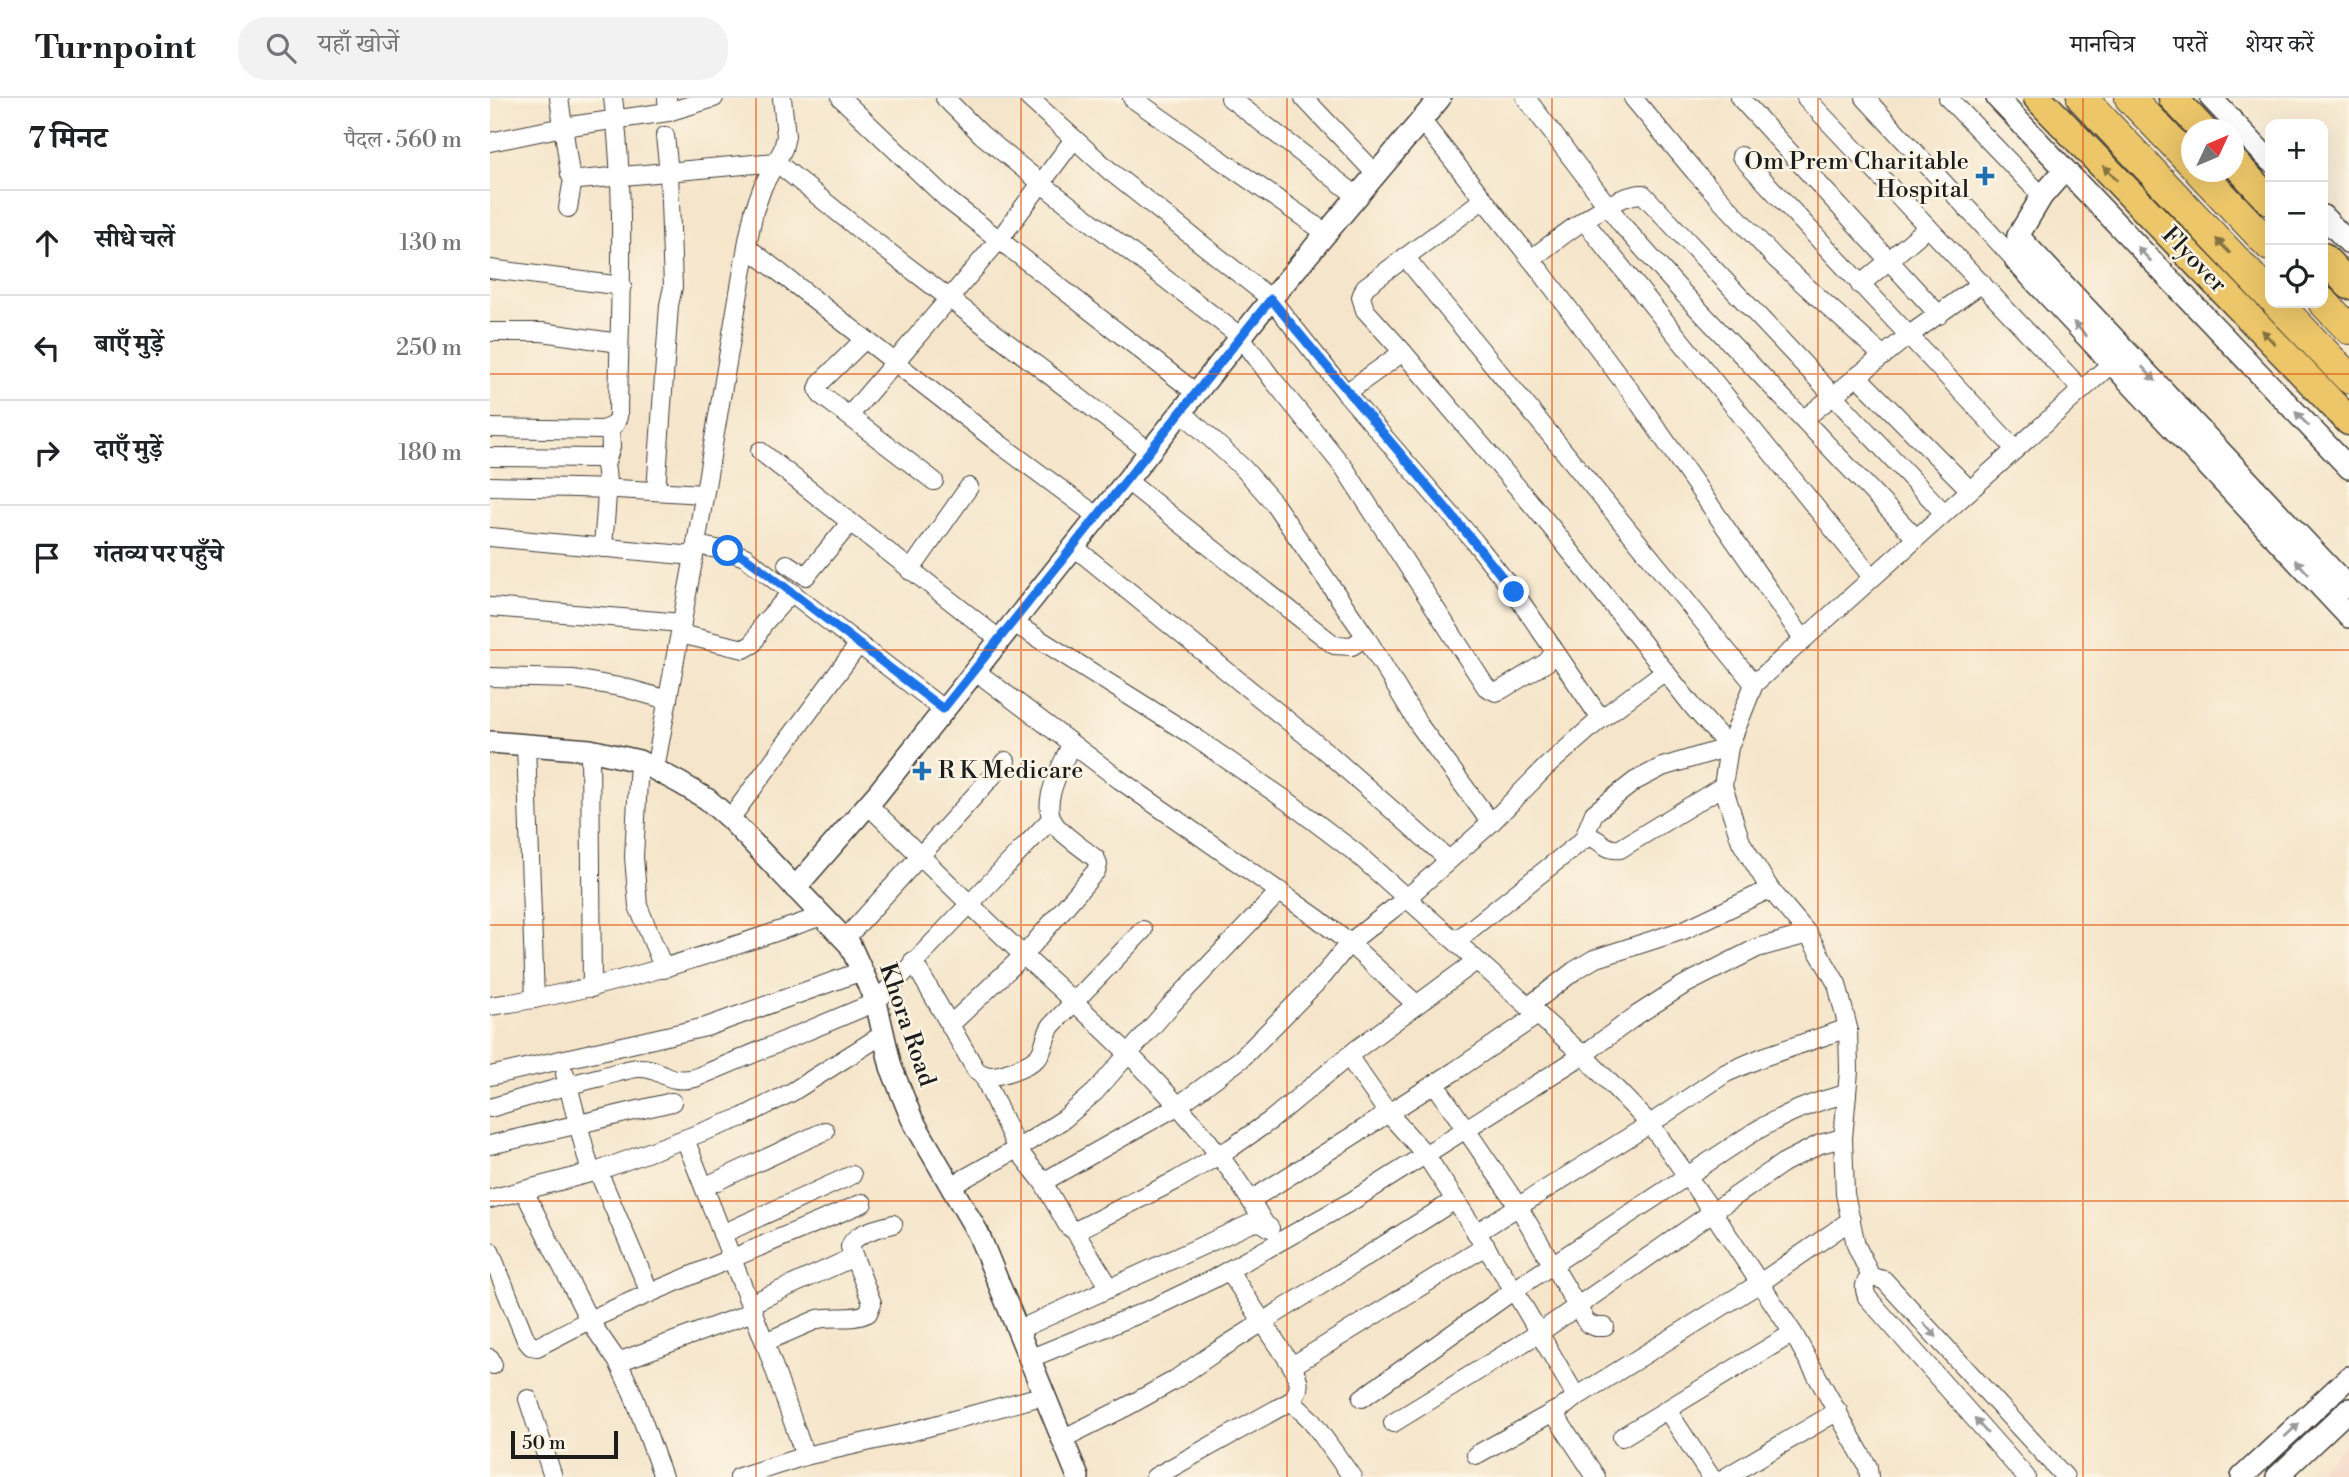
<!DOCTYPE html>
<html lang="hi">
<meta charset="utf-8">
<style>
:root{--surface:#fff;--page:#f2f2f2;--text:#202124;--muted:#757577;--line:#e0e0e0}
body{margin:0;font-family:"Libre Bodoni","Noto Serif Devanagari",serif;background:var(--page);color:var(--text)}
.controls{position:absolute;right:21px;top:21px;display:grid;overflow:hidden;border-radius:14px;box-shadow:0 7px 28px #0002}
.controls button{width:63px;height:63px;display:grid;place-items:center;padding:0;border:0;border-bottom:2px solid var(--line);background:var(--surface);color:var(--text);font:35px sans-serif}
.compass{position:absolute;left:1691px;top:21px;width:63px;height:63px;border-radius:50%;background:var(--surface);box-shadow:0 7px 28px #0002;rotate:46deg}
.scale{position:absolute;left:21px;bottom:18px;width:107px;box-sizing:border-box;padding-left:7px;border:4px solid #1c1c1c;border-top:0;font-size:19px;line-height:24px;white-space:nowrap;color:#1c1c1c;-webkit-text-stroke:5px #fcf5e5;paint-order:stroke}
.stop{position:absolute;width:21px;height:21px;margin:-16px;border:5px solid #1a73e8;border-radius:50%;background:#fff}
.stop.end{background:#1a73e8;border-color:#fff;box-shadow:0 2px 7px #0008}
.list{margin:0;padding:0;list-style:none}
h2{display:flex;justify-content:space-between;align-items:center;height:91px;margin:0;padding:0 28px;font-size:30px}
h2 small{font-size:23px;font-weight:400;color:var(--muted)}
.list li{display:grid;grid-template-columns:46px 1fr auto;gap:21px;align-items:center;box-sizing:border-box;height:105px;padding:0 28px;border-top:2px solid var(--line)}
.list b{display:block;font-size:26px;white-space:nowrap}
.list em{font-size:23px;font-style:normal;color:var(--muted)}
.icon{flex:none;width:38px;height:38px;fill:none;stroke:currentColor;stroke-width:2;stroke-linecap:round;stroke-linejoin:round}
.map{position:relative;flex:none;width:1859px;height:1379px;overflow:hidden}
header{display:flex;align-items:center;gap:42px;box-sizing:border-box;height:98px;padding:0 35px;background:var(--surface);border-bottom:2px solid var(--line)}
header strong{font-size:33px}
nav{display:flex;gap:38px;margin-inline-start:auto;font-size:24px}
.search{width:490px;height:63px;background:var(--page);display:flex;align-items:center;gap:18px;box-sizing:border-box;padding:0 24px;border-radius:28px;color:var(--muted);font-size:26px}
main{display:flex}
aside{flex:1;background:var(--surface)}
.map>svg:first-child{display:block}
.built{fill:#f5d3c2}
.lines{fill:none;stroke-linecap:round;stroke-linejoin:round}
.minor-casing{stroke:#3d3a36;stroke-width:20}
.tertiary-casing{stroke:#3d3a36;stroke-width:24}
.trunk-casing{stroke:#3d3a36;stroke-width:31}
.motorway-casing{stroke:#3d3a36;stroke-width:32}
.minor{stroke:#fff;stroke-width:18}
.tertiary{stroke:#fff;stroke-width:21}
.trunk{stroke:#ecc669;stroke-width:28}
.motorway{stroke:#ecc669;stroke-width:30}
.oneway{fill:#847142}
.oneway2{fill:#999}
.route{stroke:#1a73e8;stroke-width:9}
.grid{fill:none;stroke:#de560d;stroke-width:2;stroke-opacity:0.55}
.poi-dot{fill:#1f6fb2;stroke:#fcf5e5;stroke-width:2.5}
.labels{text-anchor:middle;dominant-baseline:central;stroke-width:5;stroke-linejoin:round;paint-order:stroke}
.poi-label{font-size:24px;fill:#1c1c1c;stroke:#fcf5e5;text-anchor:end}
.street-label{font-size:24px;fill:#1c1c1c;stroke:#fcf5e5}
</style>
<header>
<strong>Turnpoint</strong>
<div class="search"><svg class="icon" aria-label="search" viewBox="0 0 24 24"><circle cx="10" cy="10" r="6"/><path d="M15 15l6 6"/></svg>यहाँ खोजें</div>
<nav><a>मानचित्र</a><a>परतें</a><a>शेयर करें</a></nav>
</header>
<main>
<aside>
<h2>7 मिनट<small>पैदल · 560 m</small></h2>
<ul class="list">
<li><svg class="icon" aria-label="ahead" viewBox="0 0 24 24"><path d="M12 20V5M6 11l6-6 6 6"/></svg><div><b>सीधे चलें</b></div><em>130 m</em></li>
<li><svg class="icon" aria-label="left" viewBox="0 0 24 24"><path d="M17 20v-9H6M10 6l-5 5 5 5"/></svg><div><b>बाएँ मुड़ें</b></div><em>250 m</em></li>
<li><svg class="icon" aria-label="right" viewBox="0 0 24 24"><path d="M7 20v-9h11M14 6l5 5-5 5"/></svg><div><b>दाएँ मुड़ें</b></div><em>180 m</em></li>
<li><svg class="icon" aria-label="arrive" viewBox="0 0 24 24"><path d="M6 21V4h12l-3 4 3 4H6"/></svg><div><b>गंतव्य पर पहुँचे</b></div></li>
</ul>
</aside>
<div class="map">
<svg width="1859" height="1379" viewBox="0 0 1859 1379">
<rect width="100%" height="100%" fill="#fcf5e5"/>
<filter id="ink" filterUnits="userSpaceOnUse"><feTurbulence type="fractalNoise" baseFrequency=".0143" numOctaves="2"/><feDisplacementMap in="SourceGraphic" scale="14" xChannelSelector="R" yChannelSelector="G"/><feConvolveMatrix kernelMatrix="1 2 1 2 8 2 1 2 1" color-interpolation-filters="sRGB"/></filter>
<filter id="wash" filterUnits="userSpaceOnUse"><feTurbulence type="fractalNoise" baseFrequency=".00686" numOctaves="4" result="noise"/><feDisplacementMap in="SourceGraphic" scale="28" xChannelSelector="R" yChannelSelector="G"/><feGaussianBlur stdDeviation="1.57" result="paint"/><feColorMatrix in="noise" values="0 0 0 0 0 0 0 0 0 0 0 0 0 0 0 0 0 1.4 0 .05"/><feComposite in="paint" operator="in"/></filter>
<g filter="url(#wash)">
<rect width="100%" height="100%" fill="#f5e5ca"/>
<!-- built -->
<path class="built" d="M1859 1343V1379H1821Z"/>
</g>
<g filter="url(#ink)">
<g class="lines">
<!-- minor casing -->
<g class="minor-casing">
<g id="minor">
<path d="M69 0 80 76 83 81 89 82 286 64 371 133 659 353"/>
<path d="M177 0 178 14 224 0"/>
<path d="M351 0 458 102 706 295"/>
<path d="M455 0 492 37 561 93 751 239 783 282 855 371 996 589 1006 594 1011 592 1057 564 1063 556 1062 549 1024 494 984 443 856 295 781 201 621 74 539 0"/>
<path d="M642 0 836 135"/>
<path d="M740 0 867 98"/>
<path d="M814 0 886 76"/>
<path d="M1036 0 1133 128 1191 193 1426 440"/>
<path d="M1143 0 1205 74 1286 161 1393 258"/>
<path d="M1250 0 1449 217"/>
<path d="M1316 0 1592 292"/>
<path d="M1375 0 1526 163"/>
<path d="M1458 0 1552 98"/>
<path d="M931 22 1052 175 1147 302 1313 541"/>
<path d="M0 44 73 29 178 14"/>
<path d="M1251 58 1525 351"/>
<path d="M78 110 83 81"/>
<path d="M1094 123 1382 479"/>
<path d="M257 149 511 347 607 418"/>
<path d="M915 159 1264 586"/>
<path d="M1041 161C1068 142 1121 96 1153 96L1454 415"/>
<path d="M0 171 132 188"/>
<path d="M1370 187 1438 129"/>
<path d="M0 234H52L129 245"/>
<path d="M375 241 331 284 328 291 331 297 444 383"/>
<path d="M913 254 875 212 871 199 875 189 994 101"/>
<path d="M1367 278 1480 392"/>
<path d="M856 295 913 254 1061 429 1204 610 1239 649 1172 669 1145 683 1104 715 1093 742"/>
<path d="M691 313 753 370 783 404 876 539 929 627 1001 725"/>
<path d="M359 318 509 142 584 41"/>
<path d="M1314 321 1418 238 1492 185"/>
<path d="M0 330 114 332 125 326 128 319C129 212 137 106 123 0"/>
<path d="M270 353 509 541"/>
<path d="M0 359 108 360C112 362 114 362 115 368 120 388 114 428 113 450"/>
<path d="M115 367 121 349 120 330"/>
<path d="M636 382 844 547 862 548 876 539"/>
<path d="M0 388 127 391 214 396"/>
<path d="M166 393 179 207 183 189 179 74 175 38"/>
<path d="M0 439 204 458"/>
<path d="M206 447 238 453 255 459 453 611"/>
<path d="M583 448 840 657 959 762"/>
<path d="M297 466 316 478 360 425"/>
<path d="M420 473 479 389"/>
<path d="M0 509 192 525"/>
<path d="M522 524 703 638 800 705 866 755 1093 957 1160 1026 1222 1113 1303 1235 1378 1369 1379 1379"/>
<path d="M190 536 254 551 263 546 273 526 302 494"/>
<path d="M1062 549 1111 621"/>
<path d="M484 572 630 682 827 820 859 845 926 906"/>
<path d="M0 579 84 581 135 590 178 602"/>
<path d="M36 646 45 901"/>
<path d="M100 652 102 890"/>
<path d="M149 663 144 759 148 808 174 871"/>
<path d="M165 671 204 458 258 142 264 113 273 88 293 51 296 38 292 0"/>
<path d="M377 706C430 757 481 808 534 858 622 939 715 1020 774 1125"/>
<path d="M240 721 369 546"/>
<path d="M355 841 516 663"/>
<path d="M966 843 1093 742 1100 739C1112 742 1115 753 1130 751L1233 688"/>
<path d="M423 863 486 972C491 976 496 978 502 978 514 977 541 967 549 958 555 950 554 938 562 927L653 832"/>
<path d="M0 908C115 892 223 856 332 818"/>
<path d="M1039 908 1084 873 1104 861 1194 832 1280 791"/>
<path d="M460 927 534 857 606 773 608 767 606 761C593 750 578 741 567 729 547 708 572 669 581 646"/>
<path d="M858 958 898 1015 935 1056 1024 1192 1083 1293V1301L1076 1307 986 1357"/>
<path d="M75 976 101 1075"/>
<path d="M493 977 527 1051 553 1084 578 1128 585 1133 620 1190"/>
<path d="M0 978 216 929 372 873"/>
<path d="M945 986 1028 1108 1097 1225 1106 1229H1115"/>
<path d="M0 1010C37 999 73 988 111 979 123 976 136 971 148 970 173 969 174 987 205 980L386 904 561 721"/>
<path d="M195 1041 277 1250 315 1358"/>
<path d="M0 1047 182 1004"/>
<path d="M108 1073 160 1195 99 1222 128 1264 143 1296 173 1379"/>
<path d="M553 1084 689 1007 751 961 834 877 859 845 918 799 1001 725 1056 669 1107 624 1175 573"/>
<path d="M461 1088 527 1051 574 1021 605 994 681 907 790 793"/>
<path d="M214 1089 335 1033"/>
<path d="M0 1101 108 1073 253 1019 302 994 392 937"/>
<path d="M761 1102 965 973 1049 916"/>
<path d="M585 1133 685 1083 741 1050 781 1022 867 951 986 863"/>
<path d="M986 1135 1160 1026 1236 975 1273 959 1358 930"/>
<path d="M232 1136 362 1077"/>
<path d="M0 1153 36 1242 41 1248 47 1249 99 1222 34 1093"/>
<path d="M1381 1179 1366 1147 1355 1096 1353 1040 1359 973 1358 930 1347 886 1318 836 1280 791 1251 744 1233 688 1239 649 1264 586 1622 265"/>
<path d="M160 1195 373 1105"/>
<path d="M260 1206 364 1159"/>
<path d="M528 1232 762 1125 771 1124 780 1130"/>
<path d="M275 1244 328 1221C345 1217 362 1223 378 1215L382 1205 360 1149C364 1134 390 1130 403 1126"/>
<path d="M0 1260 3 1267"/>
<path d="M541 1260 661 1211 723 1181 862 1103 1093 957 1147 917 1192 888 1267 850 1318 836"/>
<path d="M128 1264 263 1214"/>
<path d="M802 1268 996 1148"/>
<path d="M872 1300 1024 1192 1264 1034C1295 1016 1321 1004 1357 996"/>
<path d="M38 1301 63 1379"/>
<path d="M1083 1301 1270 1185 1361 1122"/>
<path d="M801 1303 821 1322 862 1379"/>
<path d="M1177 1312 1221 1379"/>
<path d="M1063 1314 1106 1379"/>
<path d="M903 1325 1049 1235 1293 1065 1330 1046 1353 1040"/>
<path d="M1132 1339 1303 1235"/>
<path d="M572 1341 638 1308 683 1283 724 1255 965 1102"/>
<path d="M249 1379 315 1358 416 1335 555 1297"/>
<path d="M665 1379 801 1303C812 1290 810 1283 802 1268L739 1173"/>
<path d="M1236 1379 1348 1313"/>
<path d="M1536 1379 1377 1199C1374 1191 1373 1185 1381 1179L1394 1182 1575 1379"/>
</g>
</g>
<!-- tertiary casing -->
<g class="tertiary-casing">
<g id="tertiary">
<path d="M1507 0 1859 370"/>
<path d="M1721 0 1780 63"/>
<path d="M1574 73 1552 98 1528 138 1526 163 1859 519"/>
<path d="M1833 118 1859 145"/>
<path d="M1528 138 1859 490"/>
<path d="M0 644 100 652 149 663 190 685 217 701 240 721 360 847 386 904 401 969 422 1021 488 1135 588 1379"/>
<path d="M305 790 388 695 785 196 950 0"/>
<path d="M1752 1379 1859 1279"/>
<path d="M1787 1379 1859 1311"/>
</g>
</g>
<!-- trunk casing -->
<g class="trunk-casing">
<g id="trunk">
<path d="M1548 0 1859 323"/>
<path d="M1683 0 1713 32"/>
<path d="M1744 64 1780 103"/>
<path d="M1833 159 1859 187"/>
</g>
</g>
<!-- motorway casing -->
<g class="motorway-casing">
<g id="motorway">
<path d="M1592 0 1780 198"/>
<path d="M1640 0 1702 65"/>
<path d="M1710 74 1780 148"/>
<path d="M1833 204 1859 231"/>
<path d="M1787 205 1859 280"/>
</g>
</g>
<!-- minor -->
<use href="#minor" class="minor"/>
<!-- tertiary -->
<use href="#tertiary" class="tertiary"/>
<!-- trunk -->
<use href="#trunk" class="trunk"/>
<!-- motorway -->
<use href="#motorway" class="motorway"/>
</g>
<!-- one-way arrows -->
<defs><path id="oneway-solid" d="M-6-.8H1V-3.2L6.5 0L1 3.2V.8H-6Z" transform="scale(1.75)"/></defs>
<g class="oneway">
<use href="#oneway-solid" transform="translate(1620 75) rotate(-134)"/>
<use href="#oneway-solid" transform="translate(1733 148) rotate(-134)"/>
<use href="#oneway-solid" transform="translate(1778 239) rotate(-134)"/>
</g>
<g class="oneway2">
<use href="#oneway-solid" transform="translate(1654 156) rotate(-134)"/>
<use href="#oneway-solid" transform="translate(1590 231) rotate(-133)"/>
<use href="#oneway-solid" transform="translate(1659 276) rotate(47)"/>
<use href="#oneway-solid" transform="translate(1812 321) rotate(-134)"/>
<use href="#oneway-solid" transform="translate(1812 469) rotate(-133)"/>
<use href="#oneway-solid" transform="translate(1440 1232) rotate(47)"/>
<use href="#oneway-solid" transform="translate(1491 1328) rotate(-131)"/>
<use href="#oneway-solid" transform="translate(1802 1332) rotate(-43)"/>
</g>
</g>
<g class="lines" filter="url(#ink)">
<!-- route -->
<path class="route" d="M238 453 255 459 270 470 453 611 781 201C861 300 946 394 1024 494"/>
</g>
<!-- grid -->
<path class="grid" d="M266 0V1379M531 0V1379M797 0V1379M1062 0V1379M1328 0V1379M1593 0V1379M0 276H1859M0 552H1859M0 827H1859M0 1103H1859"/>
<!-- markers -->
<g class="poi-dot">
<path d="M1491.5 67.5h7v7h7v7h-7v7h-7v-7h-7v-7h7z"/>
<path d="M428.5 662.5h7v7h7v7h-7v7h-7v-7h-7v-7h7z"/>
</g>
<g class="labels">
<!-- poi labels -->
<g class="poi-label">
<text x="1479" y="64">Om Prem Charitable<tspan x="1479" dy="28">Hospital</tspan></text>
<text x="448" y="673" text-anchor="start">R K Medicare</text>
</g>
<!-- street labels -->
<g class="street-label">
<text transform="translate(1704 162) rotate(46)">Flyover</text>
<text transform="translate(417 927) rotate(71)">Khora Road</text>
</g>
</g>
</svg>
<div class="controls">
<button>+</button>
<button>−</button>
<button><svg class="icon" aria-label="locate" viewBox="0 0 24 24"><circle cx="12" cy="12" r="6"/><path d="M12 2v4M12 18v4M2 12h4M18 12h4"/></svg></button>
</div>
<svg class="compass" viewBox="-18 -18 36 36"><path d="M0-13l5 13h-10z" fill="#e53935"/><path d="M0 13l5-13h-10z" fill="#757577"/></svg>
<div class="scale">50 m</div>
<div class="stop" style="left:238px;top:453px"></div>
<div class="stop end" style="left:1024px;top:494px"></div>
</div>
</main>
